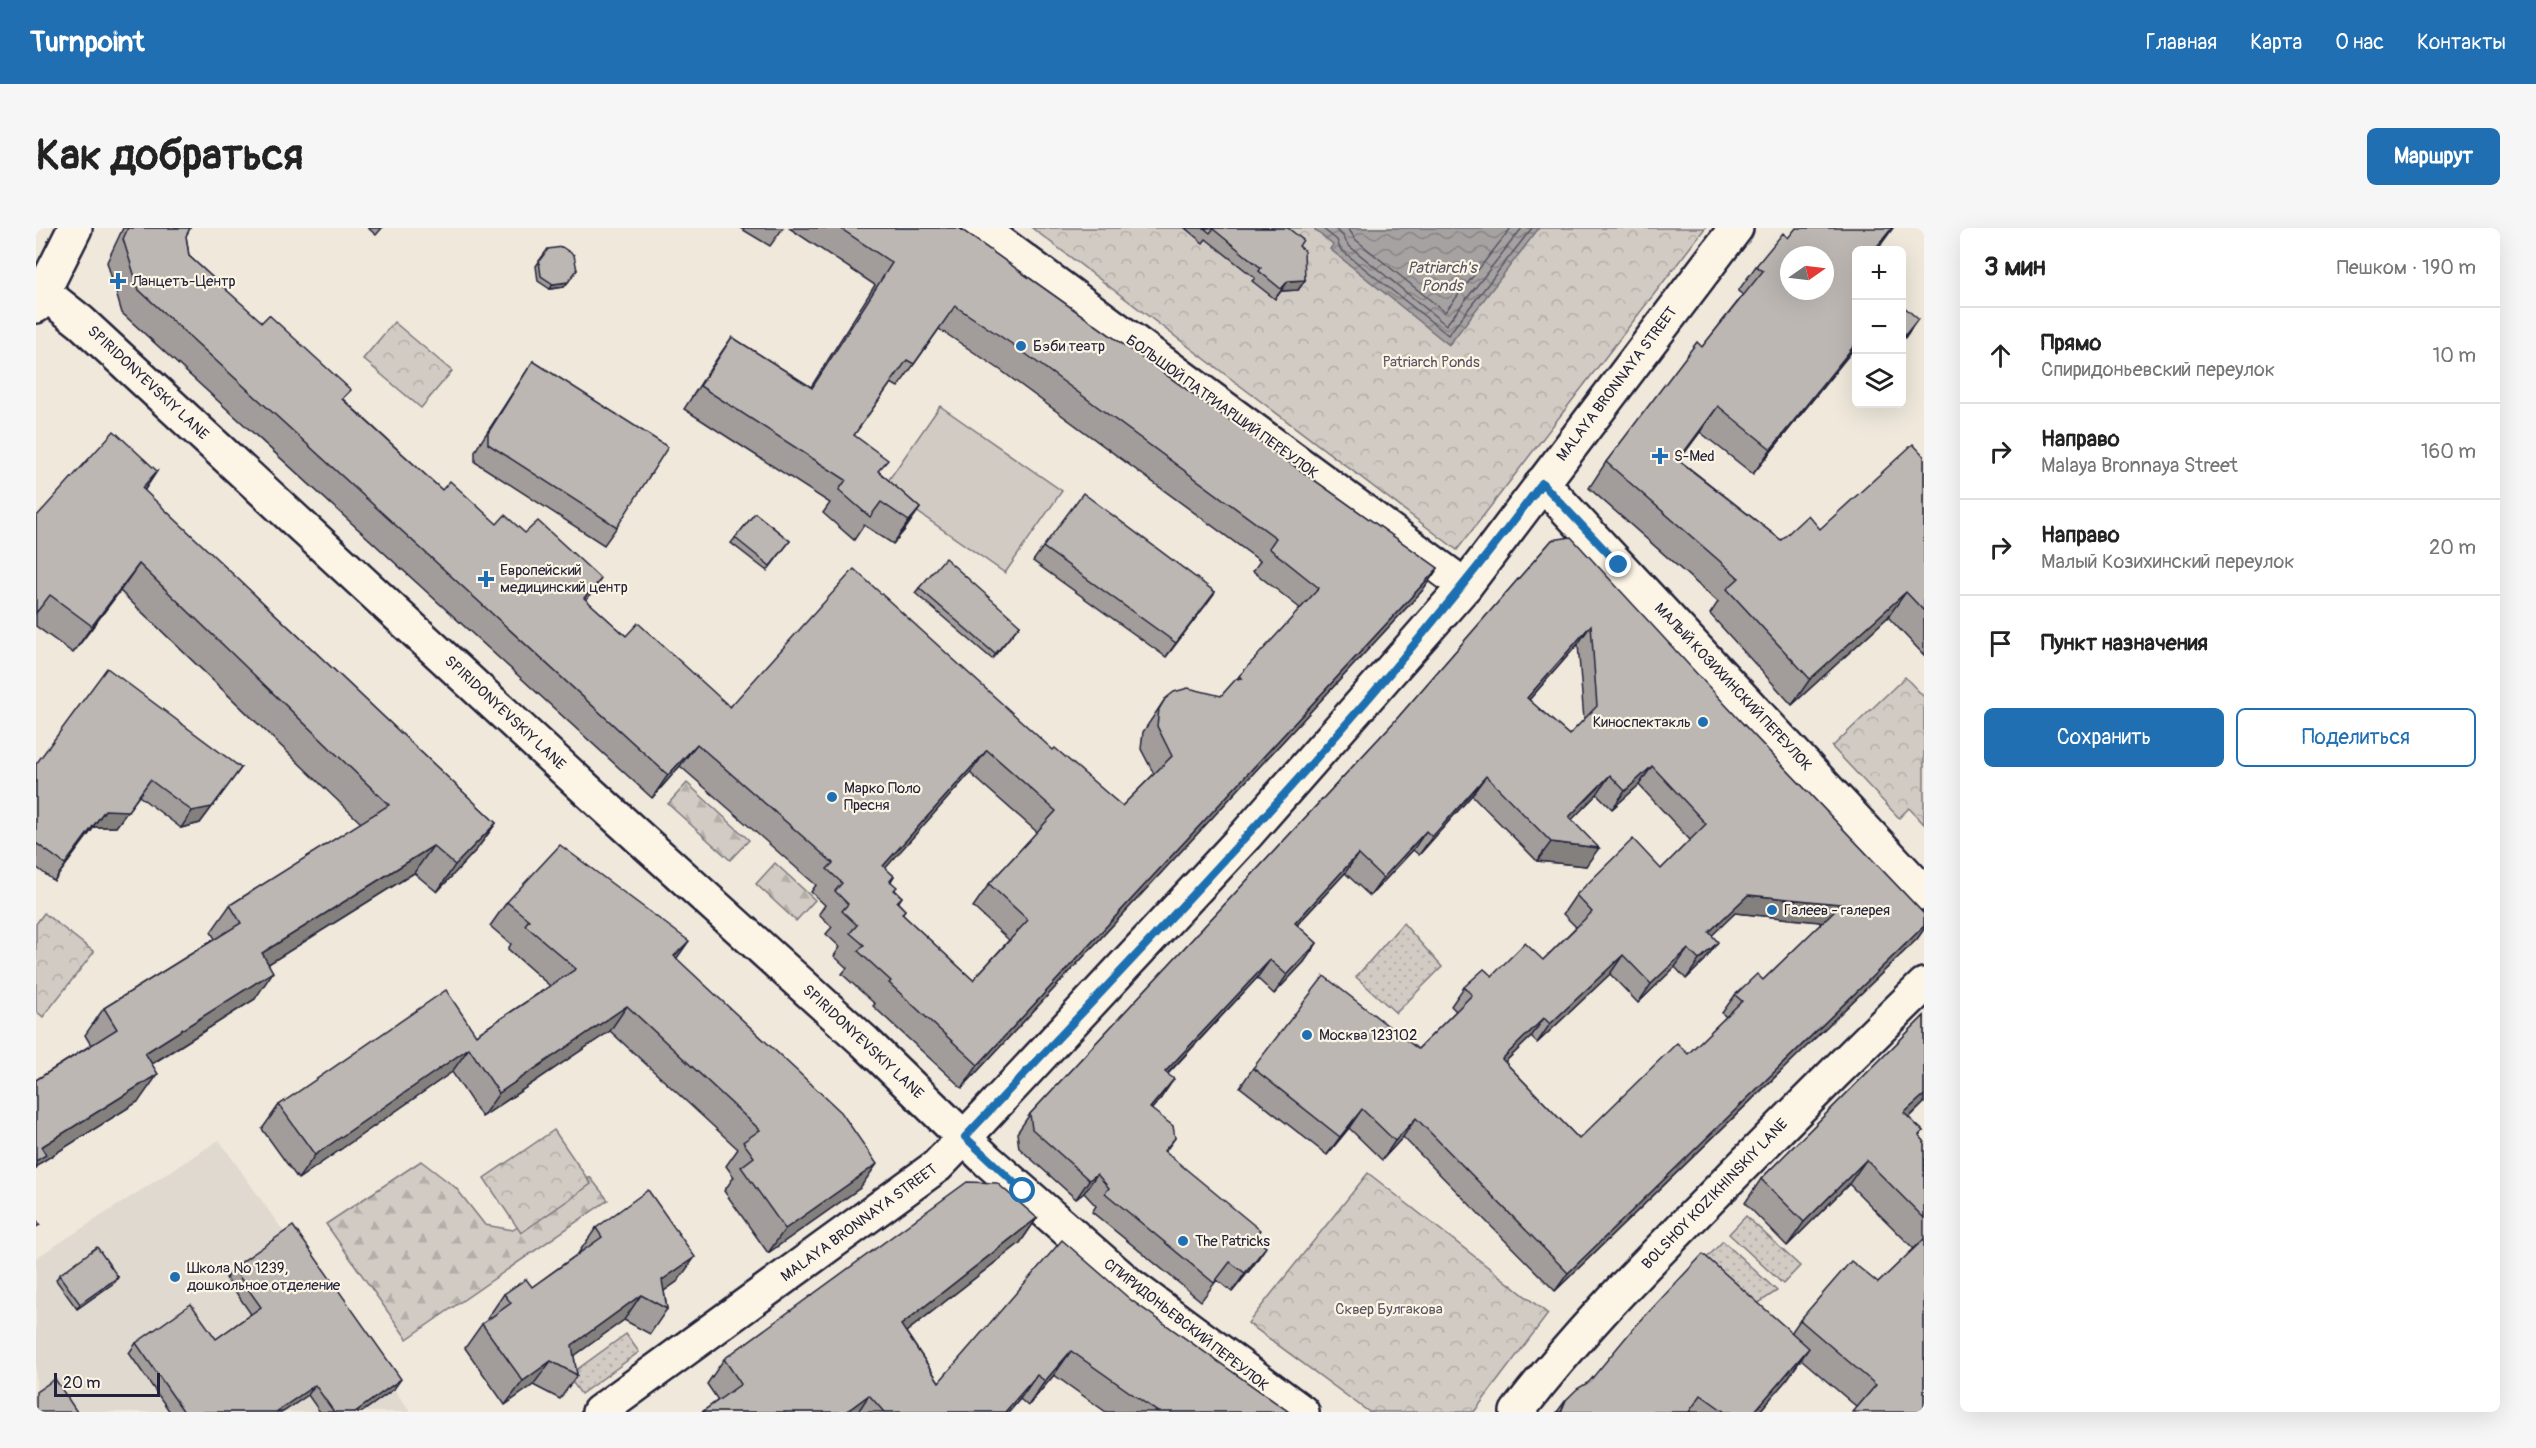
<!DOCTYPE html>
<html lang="ru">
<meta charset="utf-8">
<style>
:root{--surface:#fff;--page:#f6f6f6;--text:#222;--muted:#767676;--line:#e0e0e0;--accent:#1f6fb2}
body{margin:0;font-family:Pangolin,sans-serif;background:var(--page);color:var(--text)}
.controls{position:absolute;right:18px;top:18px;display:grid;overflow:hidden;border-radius:9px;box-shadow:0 6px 24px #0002}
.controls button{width:54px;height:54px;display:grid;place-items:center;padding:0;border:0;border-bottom:2px solid var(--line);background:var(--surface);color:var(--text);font:30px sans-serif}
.compass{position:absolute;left:1744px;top:18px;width:54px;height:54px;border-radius:50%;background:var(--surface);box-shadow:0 6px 24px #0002;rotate:76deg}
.scale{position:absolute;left:18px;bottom:15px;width:106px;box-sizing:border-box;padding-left:6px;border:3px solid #22223b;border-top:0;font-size:16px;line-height:21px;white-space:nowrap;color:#22223b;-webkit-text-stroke:4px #fcf5e5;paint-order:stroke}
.stop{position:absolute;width:18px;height:18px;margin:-14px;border:4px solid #1f6fb2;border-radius:50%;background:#fff}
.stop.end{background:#1f6fb2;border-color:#fff;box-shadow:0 2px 6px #0008}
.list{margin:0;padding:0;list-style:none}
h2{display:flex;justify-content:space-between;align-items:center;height:78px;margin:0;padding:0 24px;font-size:26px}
h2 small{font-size:20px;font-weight:400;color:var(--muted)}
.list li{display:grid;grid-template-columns:39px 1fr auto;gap:18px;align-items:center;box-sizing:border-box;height:96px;padding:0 24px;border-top:2px solid var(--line)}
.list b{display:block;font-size:22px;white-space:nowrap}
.list p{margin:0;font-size:20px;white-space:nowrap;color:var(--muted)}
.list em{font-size:20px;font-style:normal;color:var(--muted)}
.actions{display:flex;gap:12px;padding:18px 24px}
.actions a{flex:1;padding:14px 0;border:2px solid var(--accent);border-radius:9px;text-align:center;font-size:21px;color:var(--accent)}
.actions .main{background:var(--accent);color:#fff}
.icon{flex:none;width:33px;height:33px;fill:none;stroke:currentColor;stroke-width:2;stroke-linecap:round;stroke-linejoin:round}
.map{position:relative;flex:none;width:1888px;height:1184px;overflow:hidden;border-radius:9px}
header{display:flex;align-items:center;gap:36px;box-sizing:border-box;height:84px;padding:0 30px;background:var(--accent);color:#fff}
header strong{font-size:28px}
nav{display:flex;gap:33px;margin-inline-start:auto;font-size:21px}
.intro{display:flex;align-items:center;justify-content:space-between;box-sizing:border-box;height:144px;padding:0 36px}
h1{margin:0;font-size:42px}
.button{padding:15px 27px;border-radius:9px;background:var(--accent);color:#fff;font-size:21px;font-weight:700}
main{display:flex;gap:36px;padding:0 36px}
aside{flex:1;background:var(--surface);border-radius:9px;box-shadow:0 6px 24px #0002}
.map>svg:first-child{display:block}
.built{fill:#e0d9cf}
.grass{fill:url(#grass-dots);stroke:#7a767f;stroke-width:1.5}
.forest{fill:url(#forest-firs);stroke:#7a767f;stroke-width:1.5}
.park{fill:url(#park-crowns);stroke:#7a767f;stroke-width:1.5}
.garden{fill:#d1cbc3;stroke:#7a767f;stroke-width:1.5}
.water{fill:url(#water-waves);stroke:#716f79;stroke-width:1.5}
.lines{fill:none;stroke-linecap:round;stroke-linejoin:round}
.shore{stroke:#575564;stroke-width:1.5}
.minor-casing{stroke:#22223b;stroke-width:38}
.minor{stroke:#fcf5e5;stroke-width:33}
.wall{fill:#a29d9a;stroke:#22223b;stroke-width:1.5;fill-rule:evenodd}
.shaded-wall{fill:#84807d;stroke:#22223b;stroke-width:1.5}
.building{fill:#bcb7b3;stroke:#22223b;stroke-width:1.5;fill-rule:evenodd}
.route{stroke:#1f6fb2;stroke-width:8}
.poi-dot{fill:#1f6fb2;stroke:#fcf5e5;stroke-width:2}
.labels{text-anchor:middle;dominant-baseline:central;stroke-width:4.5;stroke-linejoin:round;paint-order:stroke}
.poi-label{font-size:15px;fill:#22223b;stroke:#fcf5e5;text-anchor:start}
.park-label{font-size:15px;fill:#575564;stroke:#fcf5e5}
.street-label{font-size:15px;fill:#22223b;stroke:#fcf5e5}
.water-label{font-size:16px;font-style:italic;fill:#575564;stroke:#fcf5e5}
</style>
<header>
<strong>Turnpoint</strong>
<nav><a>Главная</a><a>Карта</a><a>О нас</a><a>Контакты</a></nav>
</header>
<div class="intro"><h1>Как добраться</h1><a class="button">Маршрут</a></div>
<main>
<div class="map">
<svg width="1888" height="1184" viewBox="0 0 1888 1184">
<defs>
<pattern id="grass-dots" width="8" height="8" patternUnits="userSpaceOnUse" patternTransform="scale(1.5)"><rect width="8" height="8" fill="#d1cbc3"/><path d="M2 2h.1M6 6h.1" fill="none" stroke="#b3aea8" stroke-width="1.8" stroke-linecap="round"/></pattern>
<pattern id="forest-firs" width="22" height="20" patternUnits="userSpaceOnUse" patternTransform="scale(1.5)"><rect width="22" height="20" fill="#d1cbc3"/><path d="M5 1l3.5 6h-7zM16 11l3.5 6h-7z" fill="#b3aea8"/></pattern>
<pattern id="park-crowns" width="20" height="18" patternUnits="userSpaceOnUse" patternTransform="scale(1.5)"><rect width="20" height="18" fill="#d1cbc3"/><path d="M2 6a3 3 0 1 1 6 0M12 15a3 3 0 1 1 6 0" fill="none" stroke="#b3aea8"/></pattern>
<pattern id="water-waves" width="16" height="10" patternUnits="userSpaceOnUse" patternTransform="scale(1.5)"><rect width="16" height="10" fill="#a6a2a2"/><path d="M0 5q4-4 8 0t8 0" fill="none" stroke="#878485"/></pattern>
</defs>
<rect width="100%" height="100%" fill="#efe8db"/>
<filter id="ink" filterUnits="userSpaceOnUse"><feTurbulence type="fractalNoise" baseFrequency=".0167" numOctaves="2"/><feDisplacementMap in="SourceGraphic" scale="12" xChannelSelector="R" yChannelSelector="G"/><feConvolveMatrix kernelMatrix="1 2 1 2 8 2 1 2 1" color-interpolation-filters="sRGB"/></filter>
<g filter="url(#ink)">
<!-- built -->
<path class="built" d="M183 912 243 997 374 1184H0V1030Z"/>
<!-- grass -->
<g class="grass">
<path d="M1367 695 1406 739 1360 785 1320 749Z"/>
<path d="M1710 988 1764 1038 1747 1056 1693 1006Z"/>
<path d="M1687 1013 1741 1063 1721 1076 1666 1035Z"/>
<path d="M590 1106 603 1124 545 1166 532 1148Z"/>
</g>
<!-- forest -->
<g class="forest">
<path d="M651 555 713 612 694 632 632 576Z"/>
<path d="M739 635 779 672 760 693 720 656Z"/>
<path d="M385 933 420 960 449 997 477 1002 554 949 572 972 371 1111 290 996Z"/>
</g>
<!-- park -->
<g class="park">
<path d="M996 0H1669L1421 322Z"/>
<path d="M358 94 416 143 385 180 327 131Z"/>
<path d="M1869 449 1888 469V596L1873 580 1863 590 1796 519Z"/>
<path d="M8 685 58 724 7 789 0 783V696Z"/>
<path d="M518 902 555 956 485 1005 448 950Z"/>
<path d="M1332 945 1512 1086 1438 1184H1333L1212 1095Z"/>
</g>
<!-- garden -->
<path class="garden" d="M904 178 1026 263 969 345 847 260Z"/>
<!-- water -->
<path class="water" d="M1280 0H1503L1413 117 1294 21 1297 17 1279 2Z"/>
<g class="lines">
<!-- shore -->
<g class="shore">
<path d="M1286 0 1301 12 1304 21 1412 107 1496 0"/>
<path d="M1298 0 1307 8 1312 17 1410 97 1486 0"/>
<path d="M1312 0 1320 12 1409 84 1475 0"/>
</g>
<!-- minor casing -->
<g class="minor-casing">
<g id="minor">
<path d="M944 0 1429 358"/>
<path d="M7 64 45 94 553 564 829 814 951 932 1094 1057 1266 1184"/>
<path d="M0 78 39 0"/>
<path d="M1506 255 1888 665"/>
<path d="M563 1184 901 938 929 909 1210 607 1429 358 1700 0"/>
<path d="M1481 1184C1535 1113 1597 1049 1660 985 1735 908 1811 832 1888 757"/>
</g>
</g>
<!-- minor -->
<use href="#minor" class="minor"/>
</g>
<!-- wall -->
<g class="wall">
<path d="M87 0H154L150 8 153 28 308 172 406 262 461 296 550 372 590 408 694 479 1017 522 1086 578 1118 546 1105 521 1107 504 1129 471 1185 468 1265 381 1217 343 1224 333 963 141 903 101 862 159 855 155 818 207 843 244 884 280 857 316 828 297 818 312 787 285 794 275 648 181 680 132 696 109 775 159 839 57 753 0H923L1402 340 1386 363 926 860 837 778 839 776 806 746 811 740 798 728 804 719 790 706 796 699 783 686 789 677 775 664 780 657 644 538 616 570 86 85 71 34ZM934 545 1001 604 953 656 937 679 973 712 937 752 866 686 869 682 862 675 866 669 859 662 855 653 858 648 849 640Z"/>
<path d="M332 0H346L340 7Z"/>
<path d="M704 0H747L734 18Z"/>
<path d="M1149 0H1252L1263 18 1269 52 1262 62 1245 63 1239 71 1216 53 1219 50 1170 11 1167 15Z"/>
<path d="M1752 10 1845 17 1841 22H1821V126L1816 123 1717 246 1664 204 1643 232 1745 312 1784 301 1888 228V427L1852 389 1756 477 1674 386 1682 374 1553 260 1570 234 1666 119 1707 67 1702 63 1720 38Z"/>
<path d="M512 21 541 42 528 59 514 61 502 53 500 38Z"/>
<path d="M497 133 581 299 568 317 439 234V223Z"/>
<path d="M121 243 108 263 460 595 441 621 401 664 378 645 232 736 219 771 116 836 103 873 4 935 0 940V852L55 817 49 807 68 780 179 711 175 704 194 677 325 595 84 363 37 425 0 398V289Z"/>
<path d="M719 285 754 313 731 343 695 315Z"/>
<path d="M1516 312 1709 498 1888 686V701L1881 711 1519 1063 1367 909 1346 932 1313 900 1291 927 1204 859 1217 840 1382 821 1420 783 1415 778 1428 759 1456 748 1507 732 1540 699 1527 686 1540 667 1625 641 1654 612 1603 557 1576 581 1561 566 1535 592 1550 638 1501 633 1436 567 1383 627 1377 622 1334 668 1309 645 1261 697 1281 715 1268 734 1238 766 1221 750 1132 846 1125 870 1115 881 1139 910 1129 924 1218 1010 1217 1038 1196 1064 1181 1052 1165 1073 1056 984 1060 978 1048 965 1040 971 983 920 981 905 994 886 1358 494ZM1542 416 1548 492 1533 507 1493 472ZM1699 685 1787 694 1727 752 1699 767 1686 785 1690 789 1652 826 1543 911 1469 834 1495 809 1501 815 1574 746 1602 775 1639 739 1650 751 1669 732 1676 707Z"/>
<path d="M1007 319 1179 364 1130 429 997 333Z"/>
<path d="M883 360 984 397 956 431 879 365Z"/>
<path d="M0 536 205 540 164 595 145 600 103 568 80 599H58L18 653 0 639Z"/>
<path d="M471 674 640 731 824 960 732 1025 688 963 698 949 690 938 702 921 574 803 446 889 416 844 262 951 226 901 243 877 440 807 514 758 472 721 475 716 454 698Z"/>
<path d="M1888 788V875L1873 890 1887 903 1883 908 1888 913V1184L1821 1179 1765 1131 1752 1150 1723 1184H1521L1530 1172 1755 1105 1764 1092 1842 1055 1878 1021 1813 956 1751 1018 1709 975 1725 951Z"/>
<path d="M1001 990 984 1015 870 1104 903 1154 1095 1072 1253 1184H1070L1018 1147 992 1178 984 1171 973 1184H666L682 1172 671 1156 688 1131Z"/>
<path d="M560 1000 642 1053 628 1063 631 1081 614 1106 588 1092 538 1128 541 1147 524 1171 497 1157 469 1177 429 1120 446 1096 452 1092 451 1091 468 1066 496 1059 543 1025V1024Z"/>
<path d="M197 1040 358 1161 326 1184H284L272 1167 247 1184H134L93 1125 100 1115 180 1111 215 1086 190 1050Z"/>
<path d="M23 1047 82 1049 79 1054 41 1081 20 1052Z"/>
</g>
<!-- shaded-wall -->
<g class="shaded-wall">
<path d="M1856 0H1857L1841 22H1838Z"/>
<path d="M1269 52 1262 62 1245 63 1239 71 1252 53Z"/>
<path d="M532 54 528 59 514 61 517 56Z"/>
<path d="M1882 91 1866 114V111Z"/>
<path d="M1821 114V117L1816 123 1717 246 1735 221Z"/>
<path d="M1682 178 1664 204 1625 257 1642 232Z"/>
<path d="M121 243 103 270 106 260Z"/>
<path d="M884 280 868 303 857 316 873 293Z"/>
<path d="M103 336 84 363 37 425 56 398Z"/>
<path d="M1402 340 1386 363 926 860 942 837Z"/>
<path d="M565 351 549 374 548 370Z"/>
<path d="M1179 364 1169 378 1130 429 1140 415Z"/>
<path d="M1870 364 1852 389 1756 477 1774 451Z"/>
<path d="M1555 397 1542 416 1478 489 1491 470Z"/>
<path d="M661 516 644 538 616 570 632 547Z"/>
<path d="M951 522 934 545 831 661 847 638Z"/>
<path d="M1616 538 1603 557 1576 581 1589 563Z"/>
<path d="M205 540 164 595 145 600 156 583Z"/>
<path d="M1574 547 1561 566 1520 608 1533 589Z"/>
<path d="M1450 548 1436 567 1383 627 1396 609Z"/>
<path d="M114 552 80 599H58L18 653 69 582Z"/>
<path d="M460 595 441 621 401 664 419 637Z"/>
<path d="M1390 603 1377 622 1334 668 1347 650Z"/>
<path d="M1515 614 1563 620 1550 638 1501 633Z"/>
<path d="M397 618 378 645 207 752 226 725Z"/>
<path d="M1322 626 1309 645 1246 713 1259 695Z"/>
<path d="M1712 667 1805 676 1792 695 1699 685 1660 723 1673 704Z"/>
<path d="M1888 698V701L1881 711 1519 1063 1532 1045Z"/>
<path d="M653 713 636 737 638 728Z"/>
<path d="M1682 714 1669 732 1650 751 1663 732Z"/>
<path d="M1281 715 1268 734 1238 766 1251 747Z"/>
<path d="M1652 721 1639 739 1602 775 1615 756Z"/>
<path d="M1587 727 1574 746 1501 815 1514 796Z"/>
<path d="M1234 732 1221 750 1116 862 1129 844Z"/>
<path d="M237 744 219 771 90 852 109 825Z"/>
<path d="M591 778 574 803 446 889 463 865Z"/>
<path d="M1508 790 1495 809 1453 849 1466 831Z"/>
<path d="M433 820 416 844 262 951 279 927Z"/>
<path d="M122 846 103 873 4 935 0 940V926L5 919Z"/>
<path d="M1138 851 1125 870 1101 899 1114 880Z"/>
<path d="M1888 867V875L1852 909 1868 885Z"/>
<path d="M1326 881 1313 900 1291 927 1304 909Z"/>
<path d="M1380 890 1367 909 1346 932 1359 913Z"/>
<path d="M1830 932 1813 956 1751 1018 1768 994Z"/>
<path d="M841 936 824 960 732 1025 749 1001Z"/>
<path d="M1061 946 1048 965 1040 971 1053 952Z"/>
<path d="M1001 990 984 1015 848 1121 865 1097Z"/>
<path d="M1230 1019 1217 1038 1196 1064 1209 1045Z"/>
<path d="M659 1029 642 1053 615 1072 626 1052Z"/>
<path d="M82 1049 79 1054 41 1081 44 1076Z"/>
<path d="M605 1067 588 1092 524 1138 536 1117Z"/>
<path d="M1773 1120 1752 1150 1723 1184H1718Z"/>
<path d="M1035 1123 1018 1147 992 1178 1009 1153Z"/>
<path d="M515 1133 497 1157 469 1177 487 1153Z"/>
<path d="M1001 1147 984 1171 973 1184H969Z"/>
<path d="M365 1151 358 1161 326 1184H319Z"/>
<path d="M279 1157 272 1167 247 1184H240Z"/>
<path d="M833 1167 822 1184H810Z"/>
</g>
<!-- building -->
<g class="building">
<path d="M92 0H154L150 8 153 28 226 94 233 87 315 162 306 171 406 262 414 253 461 296 469 287 489 305 502 293 565 351 548 370 590 408 602 395 694 479 818 341 1017 522 1019 520 1086 578 1136 528 1121 498 1123 481 1129 471 1138 464 1152 460 1185 468 1200 451 1206 450 1203 448 1283 360 1233 320 1240 310 979 118 919 78 878 136 871 132 818 207 852 232 842 243 884 280 873 293 845 274 834 289 803 262 810 252 664 158 696 109 776 160 856 35 804 0H923L1402 340 942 837 853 755 855 753 822 723 828 717 814 705 821 697 806 683 812 676 799 663 806 655 791 641 797 635 661 516 632 547 103 62 87 11ZM951 522 1020 583 953 656 992 692 937 752 866 686 869 682 861 674 866 669 858 662 861 659 854 653 858 648 847 638Z"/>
<path d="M1168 0H1252L1267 12 1263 18 1268 22 1269 52 1252 53 1245 61 1223 43 1225 40 1177 1 1174 5Z"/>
<path d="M1760 0H1856L1838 22H1821V114L1735 221 1682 178 1642 232 1745 312 1772 287 1784 301 1877 216 1888 228V383L1870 364 1774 451 1691 361 1703 350 1570 234 1661 114 1666 119 1727 43 1720 38 1747 5 1752 10ZM1753 27H1789V63H1753Z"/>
<path d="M526 19 538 27 541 42 532 54 517 56 505 48 503 33 512 21Z"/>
<path d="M1866 77 1882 91 1866 111Z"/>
<path d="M497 133 632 219 581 299 452 216V205Z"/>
<path d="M78 203 121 243 106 260 460 595 419 637 397 618 226 725 237 744 109 825 122 846 5 919 10 927 0 933V852L81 801 68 780 205 695 194 677 353 577 103 336 56 398 14 367 0 385V289Z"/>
<path d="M1047 265 1179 364 1140 415 1007 319Z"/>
<path d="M719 285 754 313 734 338 699 310Z"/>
<path d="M1535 309 1709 498 1888 686V698L1532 1045 1380 890 1359 913 1326 881 1304 909 1217 840 1288 748 1382 821 1436 767 1428 759 1448 741 1456 748 1489 715 1507 732 1556 684 1540 667 1597 611 1625 641 1670 596 1616 538 1589 563 1574 547 1533 589 1563 620 1515 614 1450 548 1396 609 1390 603 1347 650 1322 626 1259 695 1281 715 1251 747 1234 732 1129 844 1138 851 1114 880 1137 898 1139 910 1128 923 1224 1002 1218 1010 1230 1019 1209 1045 1194 1034 1178 1055 1069 965 1073 960 1061 946 1053 952 996 901 994 886 1358 494 1516 312ZM1555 397 1561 478 1533 507 1491 470ZM1712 667 1805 676 1727 752 1721 746 1699 767 1706 773 1652 826 1641 815 1543 911 1466 831 1508 790 1514 796 1587 727 1615 756 1652 721 1663 732 1682 714 1673 704Z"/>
<path d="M909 330 984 397 959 426 883 360Z"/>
<path d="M71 440 205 540 176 579 156 583 114 552 92 583 69 582 29 636 0 615V536Z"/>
<path d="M524 617 653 713 638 728 805 884 841 936 749 1001 705 939 718 929 707 914 724 902 591 778 463 865 433 820 279 927 243 877 410 762 440 807 540 741 489 697 493 692 471 674Z"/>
<path d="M1888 788V867L1868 885 1887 903 1883 907 1888 913V990L1830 932 1768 994 1725 951Z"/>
<path d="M931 954 961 955 1001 990 865 1097 903 1154 1026 1012 1095 1072 1253 1184H1122L1035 1123 1009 1153 1001 1147 969 1184H848L833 1167 810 1184H666L705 1156 688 1131Z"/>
<path d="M612 962 659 1029 626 1052 631 1081 605 1067 536 1117 541 1147 515 1133 487 1153 446 1096 475 1075 468 1066 490 1051 496 1059 566 1009 560 1000Z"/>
<path d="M0 991 4 997 0 999Z"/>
<path d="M257 998 365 1151 319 1184H298L279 1157 240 1184H148L100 1115 155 1076 180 1111 225 1079 197 1040Z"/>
<path d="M1888 1011V1184H1817L1840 1157 1764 1092 1815 1033 1842 1055Z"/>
<path d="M61 1019 82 1049 44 1076 23 1047Z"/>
<path d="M1667 1026 1773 1120 1718 1184H1689L1665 1167 1653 1184H1525L1530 1172 1541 1161 1553 1154 1596 1102Z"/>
<path d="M19 1151 41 1184H0V1164Z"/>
</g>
</g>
<g class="lines" filter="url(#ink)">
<!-- route -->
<path class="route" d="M987 963 929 909C1127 698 1332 488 1506 255L1583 337"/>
</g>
<!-- markers -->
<g class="poi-dot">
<path d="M79 44h6v6h6v6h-6v6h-6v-6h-6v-6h6z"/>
<circle cx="985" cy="118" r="6"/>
<path d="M1621 219h6v6h6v6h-6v6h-6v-6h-6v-6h6z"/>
<path d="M447 342h6v6h6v6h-6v6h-6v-6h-6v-6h6z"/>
<circle cx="1667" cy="494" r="6"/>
<circle cx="796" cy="569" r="6"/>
<circle cx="1736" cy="682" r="6"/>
<circle cx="1271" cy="807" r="6"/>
<circle cx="1147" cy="1013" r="6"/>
<circle cx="139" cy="1049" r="6"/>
</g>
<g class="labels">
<!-- poi labels -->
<g class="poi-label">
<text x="96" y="53">Ланцетъ-Центр</text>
<text x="997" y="118">Бэби театр</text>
<text x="1638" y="228">S-Med</text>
<text x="464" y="342">Европейский<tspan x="464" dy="17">медицинский центр</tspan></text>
<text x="1655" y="494" text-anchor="end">Киноспектакль</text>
<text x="808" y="560">Марко Поло<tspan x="808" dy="17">Пресня</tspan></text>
<text x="1748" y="682">Галеев - галерея</text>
<text x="1283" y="807">Москва 123102</text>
<text x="1159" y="1013">The Patricks</text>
<text x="151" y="1040">Школа № 1239,<tspan x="151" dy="17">дошкольное отделение</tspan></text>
</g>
<!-- park labels -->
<g class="park-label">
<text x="1395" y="134">Patriarch Ponds</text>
<text x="1353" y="1081">Сквер Булгакова</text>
</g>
<!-- street labels -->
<g class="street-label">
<text transform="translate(112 155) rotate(43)">SPIRIDONYEVSKIY LANE</text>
<text transform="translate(1581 156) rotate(-53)">MALAYA BRONNAYA STREET</text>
<text transform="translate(1186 179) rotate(36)">БОЛЬШОЙ ПАТРИАРШИЙ ПЕРЕУЛОК</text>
<text transform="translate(1697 459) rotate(47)">МАЛЫЙ КОЗИХИНСКИЙ ПЕРЕУЛОК</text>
<text transform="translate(469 485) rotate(43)">SPIRIDONYEVSKIY LANE</text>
<text transform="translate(827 814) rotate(43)">SPIRIDONYEVSKIY LANE</text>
<text transform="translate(1679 966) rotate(-46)">BOLSHOY KOZIKHINSKIY LANE</text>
<text transform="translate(823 995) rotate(-36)">MALAYA BRONNAYA STREET</text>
<text transform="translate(1150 1097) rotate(38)">СПИРИДОНЬЕВСКИЙ ПЕРЕУЛОК</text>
</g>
<!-- water labels -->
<g class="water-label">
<text x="1406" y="40">Patriarch's<tspan x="1406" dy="18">Ponds</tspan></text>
</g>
</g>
</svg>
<div class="controls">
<button>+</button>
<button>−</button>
<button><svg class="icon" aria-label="layers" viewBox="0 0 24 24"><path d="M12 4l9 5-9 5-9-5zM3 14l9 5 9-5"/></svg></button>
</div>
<svg class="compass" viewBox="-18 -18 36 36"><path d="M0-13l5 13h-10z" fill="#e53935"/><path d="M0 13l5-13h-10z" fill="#767676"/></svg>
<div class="scale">20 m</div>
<div class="stop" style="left:987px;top:963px"></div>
<div class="stop end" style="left:1583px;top:337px"></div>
</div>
<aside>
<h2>3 мин<small>Пешком · 190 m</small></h2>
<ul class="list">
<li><svg class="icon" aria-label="ahead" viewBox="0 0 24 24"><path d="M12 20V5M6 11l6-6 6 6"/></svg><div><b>Прямо</b><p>Спиридоньевский переулок</p></div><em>10 m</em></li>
<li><svg class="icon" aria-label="right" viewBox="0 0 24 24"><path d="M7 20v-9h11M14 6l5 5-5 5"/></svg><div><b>Направо</b><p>Malaya Bronnaya Street</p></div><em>160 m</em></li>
<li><svg class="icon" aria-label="right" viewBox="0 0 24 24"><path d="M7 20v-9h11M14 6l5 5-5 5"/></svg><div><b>Направо</b><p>Малый Козихинский переулок</p></div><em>20 m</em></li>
<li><svg class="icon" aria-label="arrive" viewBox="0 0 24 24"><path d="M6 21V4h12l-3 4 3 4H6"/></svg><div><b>Пункт назначения</b></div></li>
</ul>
<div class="actions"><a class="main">Сохранить</a><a>Поделиться</a></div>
</aside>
</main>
